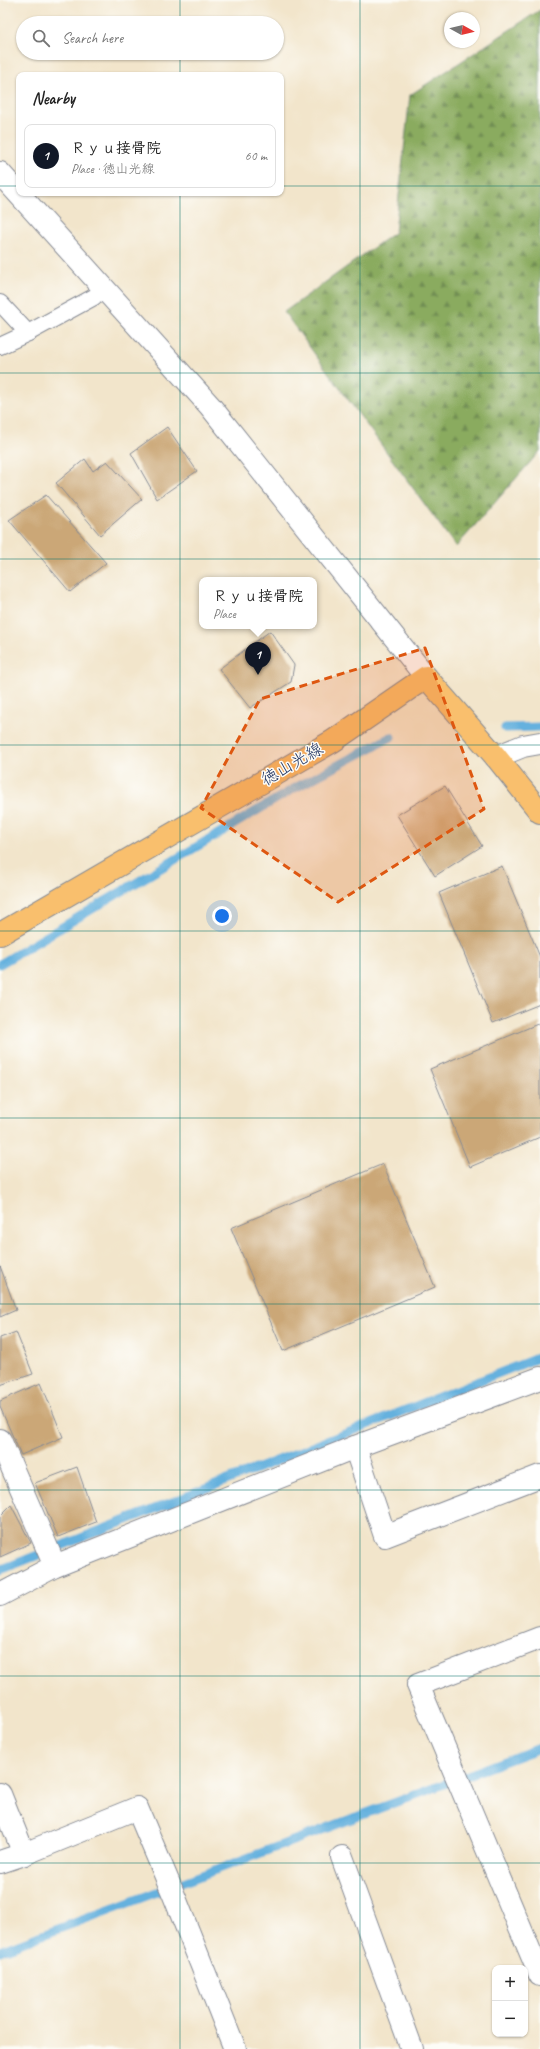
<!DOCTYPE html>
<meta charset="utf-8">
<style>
:root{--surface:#fff;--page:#f2f2f2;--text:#222;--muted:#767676;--line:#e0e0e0;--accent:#111827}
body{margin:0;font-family:Caveat,"Klee One",sans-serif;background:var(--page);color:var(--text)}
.controls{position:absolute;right:12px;bottom:12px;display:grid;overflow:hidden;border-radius:8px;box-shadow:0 1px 3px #0004}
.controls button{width:36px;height:36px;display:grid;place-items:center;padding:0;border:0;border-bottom:1px solid var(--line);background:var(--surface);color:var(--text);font:20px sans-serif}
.compass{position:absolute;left:444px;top:12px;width:36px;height:36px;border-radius:50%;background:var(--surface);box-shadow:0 1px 3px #0004;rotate:98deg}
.you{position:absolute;left:222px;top:916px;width:14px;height:14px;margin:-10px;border:3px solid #fff;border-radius:50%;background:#1a73e8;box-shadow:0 0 0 6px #1a73e833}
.badge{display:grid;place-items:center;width:26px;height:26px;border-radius:50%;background:var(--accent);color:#fff;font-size:13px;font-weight:700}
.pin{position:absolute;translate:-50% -33px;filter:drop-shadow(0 1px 2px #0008)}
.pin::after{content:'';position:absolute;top:21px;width:14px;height:12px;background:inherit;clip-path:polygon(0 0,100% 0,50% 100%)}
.popup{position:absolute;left:199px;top:577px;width:118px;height:52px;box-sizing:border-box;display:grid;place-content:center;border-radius:8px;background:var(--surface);filter:drop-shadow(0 1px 3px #0005);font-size:13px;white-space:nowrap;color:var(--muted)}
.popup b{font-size:15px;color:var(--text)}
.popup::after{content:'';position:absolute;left:50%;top:100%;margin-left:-8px;border:8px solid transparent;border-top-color:var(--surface)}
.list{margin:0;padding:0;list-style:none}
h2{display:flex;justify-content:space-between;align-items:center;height:52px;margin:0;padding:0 16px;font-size:17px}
h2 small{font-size:13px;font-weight:400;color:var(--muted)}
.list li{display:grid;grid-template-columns:26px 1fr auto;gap:12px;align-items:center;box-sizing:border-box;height:64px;margin:0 8px 8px;padding:0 8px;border:1px solid var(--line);border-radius:8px}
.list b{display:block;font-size:15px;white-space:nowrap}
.list p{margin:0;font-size:13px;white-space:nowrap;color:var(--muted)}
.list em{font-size:13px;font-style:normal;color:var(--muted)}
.icon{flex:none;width:22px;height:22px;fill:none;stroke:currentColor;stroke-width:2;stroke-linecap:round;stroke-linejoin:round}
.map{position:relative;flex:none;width:540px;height:2049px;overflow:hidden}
.search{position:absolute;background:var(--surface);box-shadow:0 1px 3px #0004;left:16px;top:16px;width:268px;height:44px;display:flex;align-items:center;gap:10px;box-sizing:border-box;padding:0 14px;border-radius:22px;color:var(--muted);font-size:15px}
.panel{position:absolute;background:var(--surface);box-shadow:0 1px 3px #0004;left:16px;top:72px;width:268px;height:124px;border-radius:8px}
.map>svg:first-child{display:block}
.forest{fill:url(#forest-firs);stroke:#526d5e}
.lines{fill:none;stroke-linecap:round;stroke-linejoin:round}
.stream{stroke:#65b1de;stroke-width:9}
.building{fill:#cba777}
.service-casing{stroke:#868a94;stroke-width:18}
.minor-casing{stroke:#868a94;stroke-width:24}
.tertiary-casing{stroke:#868a94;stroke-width:24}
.primary-casing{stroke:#868a94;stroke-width:24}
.service{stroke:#fff;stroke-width:16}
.minor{stroke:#fff;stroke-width:22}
.tertiary{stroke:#fff;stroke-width:22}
.primary{stroke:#f9bf6d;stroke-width:22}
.marked{fill:#de5710;fill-opacity:0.2;stroke:#de5710;stroke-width:3;stroke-dasharray:8 5;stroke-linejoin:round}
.grid{fill:none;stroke:#0f766e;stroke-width:1;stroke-opacity:0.55}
.labels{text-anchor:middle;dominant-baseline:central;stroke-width:3;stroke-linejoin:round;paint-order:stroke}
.street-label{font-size:17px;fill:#1b2f5e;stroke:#fdfcf7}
</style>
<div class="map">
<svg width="540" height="2049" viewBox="0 0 540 2049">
<defs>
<pattern id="forest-firs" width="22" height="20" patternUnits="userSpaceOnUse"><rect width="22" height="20" fill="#8aab5f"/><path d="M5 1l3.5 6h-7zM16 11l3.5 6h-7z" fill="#708c52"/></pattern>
</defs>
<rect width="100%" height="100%" fill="#fdfcf7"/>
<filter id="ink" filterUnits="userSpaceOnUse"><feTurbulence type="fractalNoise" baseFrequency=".025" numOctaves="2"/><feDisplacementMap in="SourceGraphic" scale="8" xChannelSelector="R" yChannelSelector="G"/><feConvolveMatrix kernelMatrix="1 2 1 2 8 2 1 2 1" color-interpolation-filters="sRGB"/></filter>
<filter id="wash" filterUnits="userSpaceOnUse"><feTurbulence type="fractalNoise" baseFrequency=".012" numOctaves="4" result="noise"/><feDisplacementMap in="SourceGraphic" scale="16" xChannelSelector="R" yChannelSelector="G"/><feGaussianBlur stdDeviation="0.9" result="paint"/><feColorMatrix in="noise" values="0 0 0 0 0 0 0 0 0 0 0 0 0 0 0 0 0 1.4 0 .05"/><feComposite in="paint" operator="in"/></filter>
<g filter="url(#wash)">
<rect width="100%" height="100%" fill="#f2e5cb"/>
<!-- forest -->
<path class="forest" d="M540 10V451L456 547 284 312 395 232 410 95Z"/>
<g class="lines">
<!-- stream -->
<g class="stream">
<path d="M505 728 540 727"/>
<path d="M0 964 295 788 391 737"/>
<path d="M0 1570 540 1357"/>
<path d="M0 1951 540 1748"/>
</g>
</g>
<g id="blocks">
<!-- building -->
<g class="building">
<path d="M167 427 197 471 157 499 131 453Z"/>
<path d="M85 459 93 471 107 461 142 499 100 535 56 483Z"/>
<path d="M46 495 106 563 70 592 9 520Z"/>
<path d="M270 631 294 665 291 682 250 708 219 669Z"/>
<path d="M445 786 482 846 435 876 397 815Z"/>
<path d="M502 866 540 957V1004L493 1023 439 893Z"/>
<path d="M540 1023V1137L470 1167 430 1069Z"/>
<path d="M383 1164 435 1287 283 1351 231 1228Z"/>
<path d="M0 1266 16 1310 0 1317Z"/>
<path d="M16 1332 33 1374 0 1385V1338Z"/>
<path d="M41 1383 63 1437 21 1455 0 1407V1401Z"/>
<path d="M77 1467 96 1522 58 1537 35 1483Z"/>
<path d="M11 1505 31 1543 0 1557V1516Z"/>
</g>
</g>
</g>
<g filter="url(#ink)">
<use href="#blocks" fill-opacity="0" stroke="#868a94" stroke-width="1"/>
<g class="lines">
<!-- service casing -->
<g class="service-casing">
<g id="service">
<path d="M0 303 28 333 0 346"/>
<path d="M28 333 94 297"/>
</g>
</g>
<!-- minor casing -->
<g class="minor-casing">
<g id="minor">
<path d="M496 757 523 746 540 743"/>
<path d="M540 1378 355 1447 385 1536 540 1476"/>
<path d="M0 1440 55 1566"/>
<path d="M0 1595 55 1566 355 1447"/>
<path d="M540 1638 418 1685 540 1975"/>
<path d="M0 1794 24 1854 137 1808 173 1893 235 2049"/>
<path d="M342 1857 412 2049"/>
<path d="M0 1862 24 1854"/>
</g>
</g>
<!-- tertiary casing -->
<g class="tertiary-casing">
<path id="tertiary" d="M0 173 210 406 426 677"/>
</g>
<!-- primary casing -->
<g class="primary-casing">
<path id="primary" d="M0 934 333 741 426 677 496 757 540 812"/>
</g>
<!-- service -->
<use href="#service" class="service"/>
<!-- minor -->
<use href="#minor" class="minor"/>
<!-- tertiary -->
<use href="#tertiary" class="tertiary"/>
<!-- primary -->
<use href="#primary" class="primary"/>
</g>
</g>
<!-- marked area -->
<path class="marked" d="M425 648 484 809 338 902 201 808 260 699Z"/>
<!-- grid -->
<path class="grid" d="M180 0V23M360 0V2049M180 53V75M0 186H19M281 186H540M180 193V2049M0 373H540M0 559H540M0 745H540M0 931H540M0 1118H540M0 1304H540M0 1490H540M0 1676H540M0 1863H540"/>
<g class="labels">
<!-- street labels -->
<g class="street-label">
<text transform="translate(292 764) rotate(-30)">徳山光線</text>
</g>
</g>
</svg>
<div class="controls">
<button>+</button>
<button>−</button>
</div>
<svg class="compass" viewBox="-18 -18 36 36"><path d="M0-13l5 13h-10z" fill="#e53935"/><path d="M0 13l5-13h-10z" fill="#767676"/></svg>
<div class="you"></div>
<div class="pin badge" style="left:258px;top:675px">1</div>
<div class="popup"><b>Ｒｙｕ接骨院</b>Place</div>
<div class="search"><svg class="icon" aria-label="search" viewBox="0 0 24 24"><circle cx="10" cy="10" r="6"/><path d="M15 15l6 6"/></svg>Search here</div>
<section class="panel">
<h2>Nearby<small></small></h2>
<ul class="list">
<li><span class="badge">1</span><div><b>Ｒｙｕ接骨院</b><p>Place · 徳山光線</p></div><em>60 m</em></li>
</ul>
</section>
</div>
